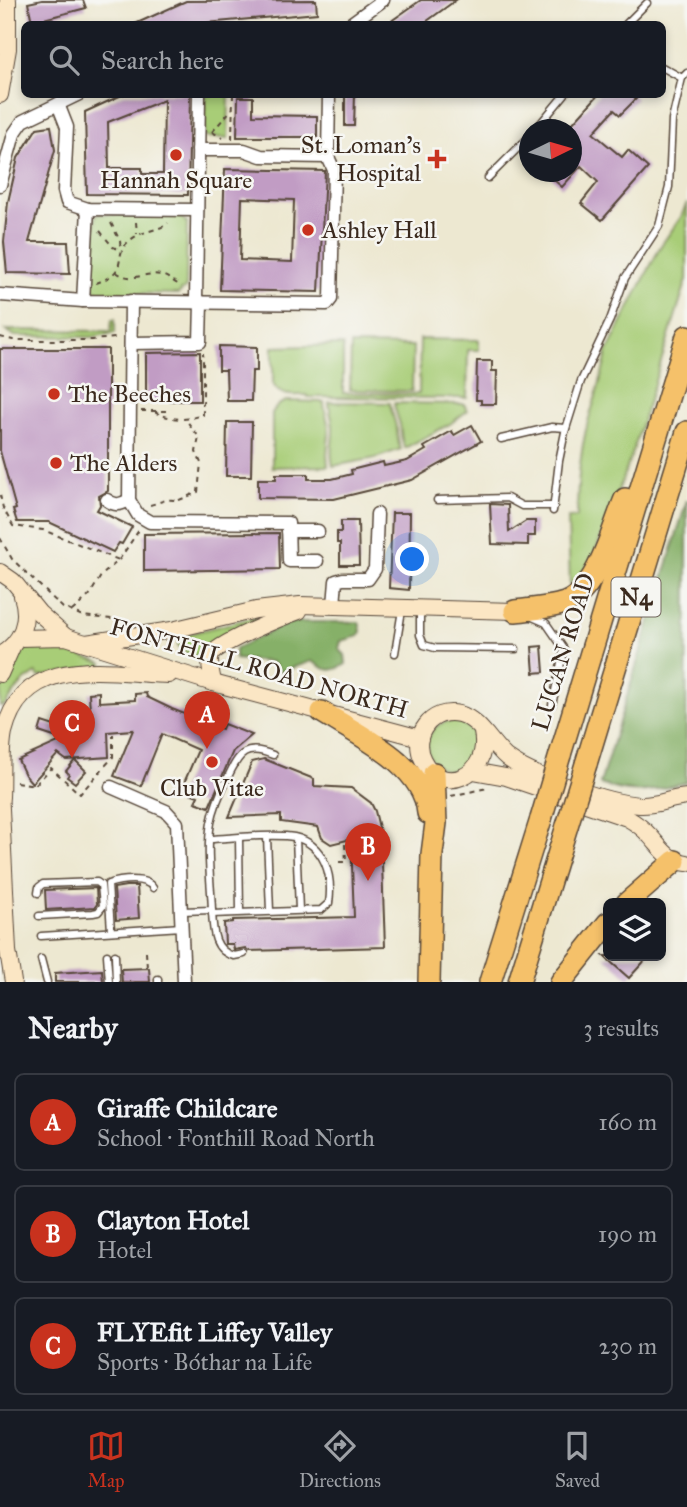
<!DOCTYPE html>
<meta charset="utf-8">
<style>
:root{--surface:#171b24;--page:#20242c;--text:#f1f3f6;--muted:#9ea1a6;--line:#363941;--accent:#c8321e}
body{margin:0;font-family:"IM FELL Great Primer",serif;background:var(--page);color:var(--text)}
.controls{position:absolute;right:21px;bottom:21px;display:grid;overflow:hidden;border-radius:10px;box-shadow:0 4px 10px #0003}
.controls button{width:63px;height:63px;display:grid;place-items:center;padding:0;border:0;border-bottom:2px solid var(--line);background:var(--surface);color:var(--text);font:35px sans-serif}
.compass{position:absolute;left:519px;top:119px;width:63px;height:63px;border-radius:50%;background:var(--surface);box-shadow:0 4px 10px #0003;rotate:85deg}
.you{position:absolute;left:413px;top:560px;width:24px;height:24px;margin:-18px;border:5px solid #fff;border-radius:50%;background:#1a73e8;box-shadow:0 0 0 10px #1a73e833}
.badge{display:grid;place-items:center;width:46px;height:46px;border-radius:50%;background:var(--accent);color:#fff;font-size:23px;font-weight:700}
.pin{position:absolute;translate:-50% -58px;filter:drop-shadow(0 2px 4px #0008)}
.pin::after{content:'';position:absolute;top:37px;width:24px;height:21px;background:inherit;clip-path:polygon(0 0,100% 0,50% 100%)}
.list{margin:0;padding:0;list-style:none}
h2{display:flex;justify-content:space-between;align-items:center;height:91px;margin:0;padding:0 28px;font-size:30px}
h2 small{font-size:23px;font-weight:400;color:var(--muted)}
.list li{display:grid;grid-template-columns:46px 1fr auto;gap:21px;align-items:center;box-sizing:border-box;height:98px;margin:0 14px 14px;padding:0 14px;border:2px solid var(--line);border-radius:10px}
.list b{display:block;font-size:26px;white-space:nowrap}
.list p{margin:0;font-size:23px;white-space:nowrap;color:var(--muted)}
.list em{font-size:23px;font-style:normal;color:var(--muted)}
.icon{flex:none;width:38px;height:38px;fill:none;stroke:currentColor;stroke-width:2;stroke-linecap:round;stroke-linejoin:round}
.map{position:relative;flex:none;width:687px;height:982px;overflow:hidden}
.search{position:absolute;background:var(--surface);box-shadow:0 4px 10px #0003;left:21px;right:21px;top:21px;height:77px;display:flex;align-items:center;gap:18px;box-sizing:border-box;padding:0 24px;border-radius:10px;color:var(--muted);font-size:26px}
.sheet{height:427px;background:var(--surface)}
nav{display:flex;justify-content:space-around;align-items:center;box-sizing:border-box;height:98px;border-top:2px solid var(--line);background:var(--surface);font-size:19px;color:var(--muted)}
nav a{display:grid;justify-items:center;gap:4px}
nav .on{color:var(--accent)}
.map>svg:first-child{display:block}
.green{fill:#a8cd77;stroke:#727c4a;stroke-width:2}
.forest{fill:#86b068;stroke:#606d43;stroke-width:2}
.building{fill:#c19cc4;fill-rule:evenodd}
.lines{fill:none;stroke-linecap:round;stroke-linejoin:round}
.lane-casing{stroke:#564639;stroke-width:9}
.street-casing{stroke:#564639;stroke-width:15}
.secondary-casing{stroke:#564639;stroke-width:18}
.highway-casing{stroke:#564639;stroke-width:24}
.path{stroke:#564639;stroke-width:2;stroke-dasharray:5 5;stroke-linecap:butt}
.lane{stroke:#fff;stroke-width:6}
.street{stroke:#fff;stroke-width:12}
.secondary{stroke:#fbe6c4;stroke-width:16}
.highway{stroke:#f5c16b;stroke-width:21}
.highway-bridge-casing{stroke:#564639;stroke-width:24;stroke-linecap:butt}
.highway-bridge{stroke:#f5c16b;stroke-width:21}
.poi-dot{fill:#c8321e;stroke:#f6f6f2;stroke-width:2.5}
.labels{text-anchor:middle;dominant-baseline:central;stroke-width:5;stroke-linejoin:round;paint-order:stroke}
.shield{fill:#f6f6f2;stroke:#73675e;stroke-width:2}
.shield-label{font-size:23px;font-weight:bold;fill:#3b2a1e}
.poi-label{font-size:24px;fill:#3b2a1e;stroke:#f6f6f2;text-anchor:start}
.street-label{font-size:24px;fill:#3b2a1e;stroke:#f6f6f2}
</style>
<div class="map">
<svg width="687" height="982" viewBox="0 0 687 982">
<rect width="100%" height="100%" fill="#f6f6f2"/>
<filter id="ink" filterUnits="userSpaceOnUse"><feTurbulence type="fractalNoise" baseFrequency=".0143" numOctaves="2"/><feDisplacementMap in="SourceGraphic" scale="14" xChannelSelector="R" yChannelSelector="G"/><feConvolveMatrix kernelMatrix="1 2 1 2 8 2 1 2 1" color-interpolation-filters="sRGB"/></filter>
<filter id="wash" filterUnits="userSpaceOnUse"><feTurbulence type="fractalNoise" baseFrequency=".00686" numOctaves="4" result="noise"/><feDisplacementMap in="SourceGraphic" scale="28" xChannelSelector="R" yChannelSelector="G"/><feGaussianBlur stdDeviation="1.57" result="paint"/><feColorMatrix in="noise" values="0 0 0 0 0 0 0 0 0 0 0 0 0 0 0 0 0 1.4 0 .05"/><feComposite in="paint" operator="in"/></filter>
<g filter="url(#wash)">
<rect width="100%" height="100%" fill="#ede8d1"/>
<!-- green -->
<g class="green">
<path d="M206 95H229L228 138 204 137Z"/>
<path d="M687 203V279L633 451 592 561 578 583 570 587 568 518 577 517C577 488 580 454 587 425 594 401 603 377 607 352L660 247 681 217Z"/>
<path d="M96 214 174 215 182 218 187 223 186 287 178 294H173L98 292 93 288 91 281Z"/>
<path d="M112 319H115V333L92 337 15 336 6 330 111 331Z"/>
<path d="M420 339 479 340V350H468L467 398 308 397 307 395C294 395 278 398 273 383V347L343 345V393L419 394Z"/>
<path d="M351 345 413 346 412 391 350 390Z"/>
<path d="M286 401 324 402C324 412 329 423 329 431 329 446 325 448 328 466L272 467V413L278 405Z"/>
<path d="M329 402 390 403C391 412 394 417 396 426 399 434 396 441 401 449L376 458 333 466C329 448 333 447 333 431 334 422 329 412 329 402Z"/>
<path d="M394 403 464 404 467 411 450 424 405 448C400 440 402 434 400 425 398 417 395 411 394 403Z"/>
<path d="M279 611 210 649 207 647 195 656C185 652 173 649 180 636Z"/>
<path d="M38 645 60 649 103 663V666L39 677 36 673 23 682 4 706H0C0 681 9 647 38 645Z"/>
<circle cx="452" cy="746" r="25"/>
</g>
<!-- forest -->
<g class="forest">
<path d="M687 500 686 782C652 792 634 796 600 784Z"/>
<path d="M294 622H359L361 631 359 636 341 641 339 649 345 655 346 664C331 673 326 671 312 661L280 672 272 662 235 659V649L285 624Z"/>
</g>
<g id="blocks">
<!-- building -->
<g class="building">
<path d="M42 0H83L86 8 32 22 28 3Z"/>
<path d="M316 0 317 13 195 24H135L186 1Z"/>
<path d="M421 0H456L423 24H387Z"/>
<path d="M124 94H190L188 195 87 194 85 112ZM164 100 163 174H142V168H109L108 122Z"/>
<path d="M345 94H355L354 126H345Z"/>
<path d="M599 94H631L636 99 620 115 614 110 593 133 622 157 628 150 648 168 602 220 581 203 598 182 581 166 562 187 545 172H571V125Z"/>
<path d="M238 97H253V115L317 116V137H237Z"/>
<path d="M51 126 55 150 29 242H68L70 274 7 273 4 242 8 202 18 158 37 128Z"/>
<path d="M225 169 325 171 319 292 220 290ZM242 198 294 200 292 262 240 260Z"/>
<path d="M219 346 257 347V371H252L251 401H227L226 370H219Z"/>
<path d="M0 349H108V491L99 496 100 505 97 510 132 527 122 544 119 543 113 552 49 522H17L13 510 16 509 0 451Z"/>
<path d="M200 352V401H146V353Z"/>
<path d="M477 361H492V371H497L496 404H481V400H476Z"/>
<path d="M227 422H252L251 476H226Z"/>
<path d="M472 425 481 441 412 480 334 499 258 498V479H276V474H308V479H332L352 474 351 470 383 462 384 466 407 461 426 450 424 447 452 431 454 435Z"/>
<path d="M490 504 508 505 509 532 526 521H535V536H528V545L492 544Z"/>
<path d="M392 513H410L409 590 389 588Z"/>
<path d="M341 521H358L359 565H340V543H337V532H341Z"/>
<path d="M279 533 280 569 144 571V534Z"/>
<path d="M542 646 544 672 534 673 532 647Z"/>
<path d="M99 692V702L135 700V694L146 693 147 697 172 709 222 729 224 724 252 735 233 751 209 807 195 802 198 796 181 790 198 750 162 734 141 786 114 776 133 730 108 732 109 757 66 760 58 754 32 783 25 775 18 760 63 740 39 732 42 722 57 727 72 716 90 712 89 693Z"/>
<path d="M264 759 314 779V786L351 788 371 803 375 811 381 836 385 947 249 951 245 948 234 950 233 944H225L224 923 233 922V920L354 917 351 839 331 844 322 838 318 827 281 822V815L229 817 252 762Z"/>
<path d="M75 760 86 771 75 783 67 777 69 774 66 771Z"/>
<path d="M126 886H137L139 918 116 920 114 888Z"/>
<path d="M96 888 97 904 95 907 46 910 45 890Z"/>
<path d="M604 956H649L629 978Z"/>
<path d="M149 968 150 982H122L121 969Z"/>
<path d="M102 970 103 982H55V973Z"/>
</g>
</g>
</g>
<g filter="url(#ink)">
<use href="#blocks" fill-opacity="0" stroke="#564639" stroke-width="2"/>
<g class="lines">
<!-- lane casing -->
<g class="lane-casing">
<g id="lane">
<path d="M626 24 647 3"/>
<path d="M662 67 682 78"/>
<path d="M535 130 565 94"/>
<path d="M488 178 530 136"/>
<path d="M501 439 552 427 566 428"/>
<path d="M437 500 507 498 522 506H554"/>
<path d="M553 511 559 461 565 432 581 381 610 320 625 278 659 226 669 187 672 120 682 78 687 73"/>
<path d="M420 611V635L424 645 435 648 516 649"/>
<path d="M530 616 546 623 564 649 552 705"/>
<path d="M395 653 402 610"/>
<path d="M267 837 270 911"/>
<path d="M239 838 240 912"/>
<path d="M296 838 299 910"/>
<path d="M210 839C232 838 274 833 294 837 325 844 333 876 329 903L321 910 212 914"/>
<path d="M38 893 39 887 43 884 97 882 101 885 103 906 98 912 93 913 39 916"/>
<path d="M182 911 212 910C211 882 206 850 211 823 214 807 221 791 228 777 239 753 246 744 273 755"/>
<path d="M212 911C213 930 213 951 234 956L244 954"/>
<path d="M111 931 108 884C120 880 146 876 153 888"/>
<path d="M41 936 182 927"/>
<path d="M107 955 109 982"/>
<path d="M115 955 116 982"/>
<path d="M41 959 47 982"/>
<path d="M158 979V982"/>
</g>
</g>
<!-- street casing -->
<g class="street-casing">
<g id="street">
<path d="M350 24 383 0"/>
<path d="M58 104 67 127 64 191 67 202 88 209 197 210"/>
<path d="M328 157 329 94"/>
<path d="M0 185 14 134 23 121 79 94"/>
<path d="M0 295 83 301 327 304 331 299 334 170 328 157 261 156 244 150H198"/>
<path d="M83 301 88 209"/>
<path d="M131 301 129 500 138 515 150 522 288 523 289 561H317"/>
<path d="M196 301 199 94"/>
<path d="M131 343 200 342 201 302"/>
<path d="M107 500C115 506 120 505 129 500"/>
<path d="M288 531H318"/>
<path d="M334 605 336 581 343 579H368L375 569 377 514"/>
<path d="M111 787 166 811 177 823 184 982"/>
</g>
</g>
<!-- secondary casing -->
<g class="secondary-casing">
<g id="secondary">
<path d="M0 95 8 49V0"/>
<path d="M0 572 13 581 39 613 66 637"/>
<path d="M19 638 66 637 213 683 420 738"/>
<path d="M86 643 172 630 256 610 300 605 515 611"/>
<path d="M0 655C22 642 30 620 22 596"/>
<path d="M0 674 12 647"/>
<path d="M213 683C212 674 208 664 211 655 216 644 285 616 299 611"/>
<path d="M482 732C491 777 441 797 423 760 410 736 432 707 459 714 479 719 491 744 506 757 529 776 609 803 640 805 656 806 671 798 687 797"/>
<path d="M473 771 506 777 627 818C636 823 643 828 650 836 662 849 668 861 687 863"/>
<path d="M0 789 8 951 13 982"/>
<path d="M1 797C2 776 0 752 4 732 24 652 108 673 169 675"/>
</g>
</g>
<!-- highway casing -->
<g class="highway-casing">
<g id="highway">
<path d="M515 611C531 609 550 608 565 603 598 590 612 529 625 499"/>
<path d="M322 712C358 735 424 764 428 813"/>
<path d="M560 755 687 336"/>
<path d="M586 764 687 432"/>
<path d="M627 903 675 861"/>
<path d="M429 982 432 854 436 823 434 773"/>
<path d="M490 982 541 819"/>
<path d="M519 982 567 826"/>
<path d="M561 982 608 923"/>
</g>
</g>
<!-- path -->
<g class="path">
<path d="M212 132 232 109"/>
<path d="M212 132 223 138"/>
<path d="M232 139 233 94"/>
<path d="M136 222 137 234"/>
<path d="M111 223 120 241 121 250"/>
<path d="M100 231 113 247 121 250"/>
<path d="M116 272C134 284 143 271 161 275 169 277 174 283 182 286"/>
<path d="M96 283C131 271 112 257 128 242 142 229 158 232 168 223"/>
<path d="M0 337 13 340H92L115 338"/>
<path d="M141 411H168"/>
<path d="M156 411V413C174 420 184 421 203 415V353"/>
<path d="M0 495 3 508 13 526 43 530 119 560"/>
<path d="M150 505C159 503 168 497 177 501L198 492 201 463 196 452 199 437 186 420"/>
<path d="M0 538 12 559 63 608 83 616 129 621"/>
<path d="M72 611 89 596 101 576 119 560 139 530"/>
<path d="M16 782 35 785 51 768 80 794 113 757V734"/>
<path d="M451 796 487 788"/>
<path d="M339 862H346L345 843 349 842"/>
<path d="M146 952 147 968"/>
</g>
<!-- lane -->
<use href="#lane" class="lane"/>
<!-- street -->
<use href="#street" class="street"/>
<!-- secondary -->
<use href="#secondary" class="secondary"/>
<!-- highway -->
<use href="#highway" class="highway"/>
<!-- highway-bridge casing -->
<g class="highway-bridge-casing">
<g id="highway-bridge">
<path d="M541 819 560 755"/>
<path d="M567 826 586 764"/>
</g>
</g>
<!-- highway-bridge -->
<use href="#highway-bridge" class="highway-bridge"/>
</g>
</g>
<!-- markers -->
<g class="poi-dot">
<circle cx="176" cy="155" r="7"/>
<path d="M433.5 148.5h7v7h7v7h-7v7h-7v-7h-7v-7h7z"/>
<circle cx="308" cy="230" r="7"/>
<circle cx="54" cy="394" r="7"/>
<circle cx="56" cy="463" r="7"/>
<circle cx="212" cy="762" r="7"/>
</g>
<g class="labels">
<!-- shield labels -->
<rect class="shield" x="611.5" y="577.5" width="49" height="39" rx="5"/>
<g class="shield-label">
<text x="636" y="597">N4</text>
</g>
<!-- poi labels -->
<g class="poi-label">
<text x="421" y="145" text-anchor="end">St. Loman's<tspan x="421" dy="28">Hospital</tspan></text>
<text x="176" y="180" text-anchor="middle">Hannah Square</text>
<text x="322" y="230">Ashley Hall</text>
<text x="68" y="394">The Beeches</text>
<text x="70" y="463">The Alders</text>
<text x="212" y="788" text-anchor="middle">Club Vitae</text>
</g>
<!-- street labels -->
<g class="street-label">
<text transform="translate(563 652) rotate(-73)">LUCAN ROAD</text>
<text transform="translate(259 668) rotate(16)">FONTHILL ROAD NORTH</text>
</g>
</g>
</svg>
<div class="controls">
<button><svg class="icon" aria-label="layers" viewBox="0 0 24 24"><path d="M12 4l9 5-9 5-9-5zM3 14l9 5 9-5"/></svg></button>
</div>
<svg class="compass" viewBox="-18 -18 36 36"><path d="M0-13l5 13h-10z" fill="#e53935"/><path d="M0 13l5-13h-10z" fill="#9ea1a6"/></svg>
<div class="you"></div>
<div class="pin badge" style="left:207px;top:749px">A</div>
<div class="pin badge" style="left:368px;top:881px">B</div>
<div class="pin badge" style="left:72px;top:758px">C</div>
<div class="search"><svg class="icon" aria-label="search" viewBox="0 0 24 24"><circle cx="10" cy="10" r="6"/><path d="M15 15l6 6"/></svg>Search here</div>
</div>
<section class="sheet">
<h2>Nearby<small>3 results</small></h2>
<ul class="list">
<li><span class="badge">A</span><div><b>Giraffe Childcare</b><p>School · Fonthill Road North</p></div><em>160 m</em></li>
<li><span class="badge">B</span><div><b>Clayton Hotel</b><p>Hotel</p></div><em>190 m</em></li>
<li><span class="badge">C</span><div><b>FLYEfit Liffey Valley</b><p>Sports · Bóthar na Life</p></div><em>230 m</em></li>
</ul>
</section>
<nav>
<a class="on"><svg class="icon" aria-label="map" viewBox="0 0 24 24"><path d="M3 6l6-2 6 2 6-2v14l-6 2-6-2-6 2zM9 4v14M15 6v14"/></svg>Map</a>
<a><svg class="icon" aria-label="directions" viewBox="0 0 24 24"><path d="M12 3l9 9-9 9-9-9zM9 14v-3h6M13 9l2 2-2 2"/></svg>Directions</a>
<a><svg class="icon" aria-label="saved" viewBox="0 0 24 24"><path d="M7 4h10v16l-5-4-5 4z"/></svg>Saved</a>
</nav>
